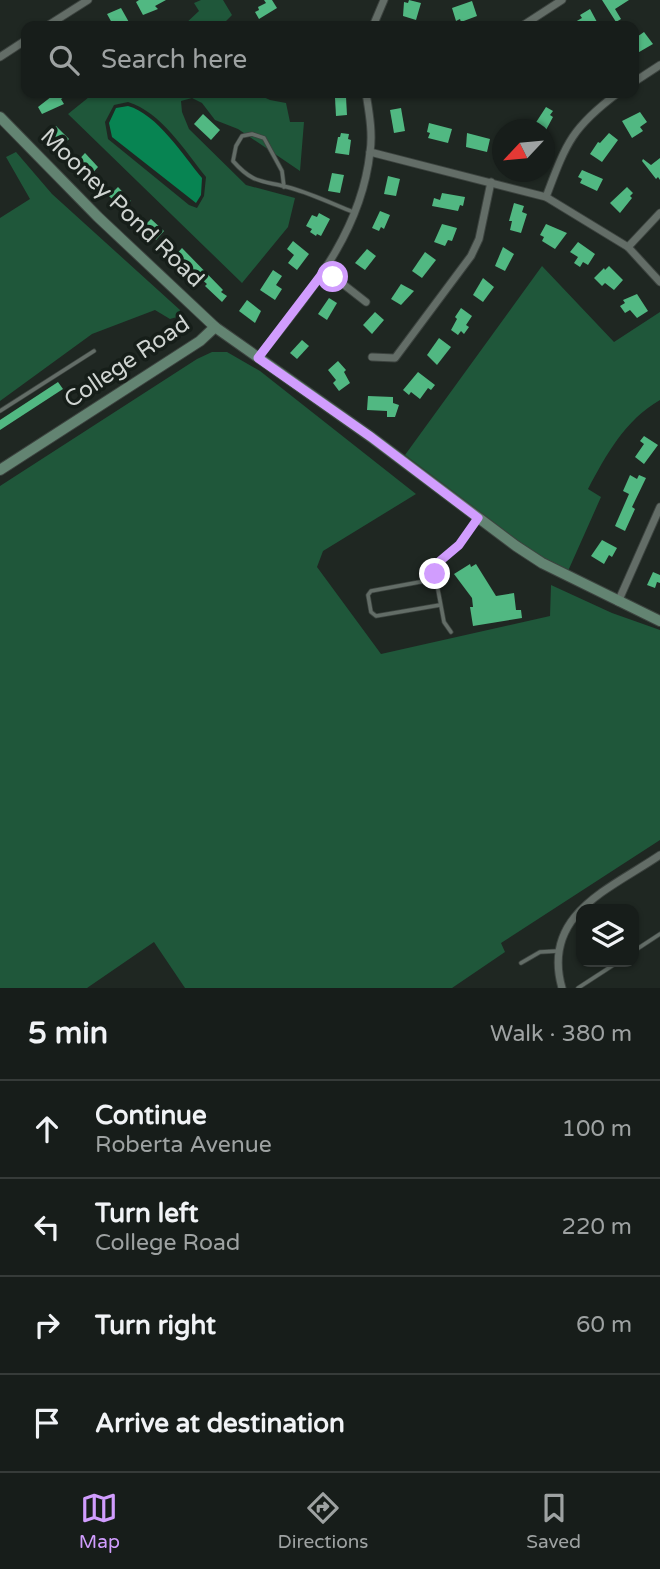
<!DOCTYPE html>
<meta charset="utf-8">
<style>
:root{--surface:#171d1a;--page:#202623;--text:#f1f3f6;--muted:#9ea2a2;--line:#363b39;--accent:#d19dfe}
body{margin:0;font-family:"Varela Round",sans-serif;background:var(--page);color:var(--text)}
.controls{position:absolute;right:21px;bottom:21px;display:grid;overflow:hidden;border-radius:14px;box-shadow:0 2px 5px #0004}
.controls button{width:63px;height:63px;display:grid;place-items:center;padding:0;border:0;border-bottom:2px solid var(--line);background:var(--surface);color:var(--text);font:35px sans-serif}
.compass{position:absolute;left:492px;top:119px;width:63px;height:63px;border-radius:50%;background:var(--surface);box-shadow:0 2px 5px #0004;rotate:244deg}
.stop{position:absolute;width:21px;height:21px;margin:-16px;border:5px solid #d19dfe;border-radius:50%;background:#fff}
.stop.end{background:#d19dfe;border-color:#fff;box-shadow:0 2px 7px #0008}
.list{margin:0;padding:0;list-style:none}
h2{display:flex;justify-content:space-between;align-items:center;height:91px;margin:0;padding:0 28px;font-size:30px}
h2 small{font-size:23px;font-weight:400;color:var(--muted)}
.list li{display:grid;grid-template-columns:46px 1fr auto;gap:21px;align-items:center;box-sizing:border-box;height:98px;padding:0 28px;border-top:2px solid var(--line)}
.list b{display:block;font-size:26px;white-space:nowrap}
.list p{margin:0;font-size:23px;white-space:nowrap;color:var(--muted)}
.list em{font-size:23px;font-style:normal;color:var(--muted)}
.icon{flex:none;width:38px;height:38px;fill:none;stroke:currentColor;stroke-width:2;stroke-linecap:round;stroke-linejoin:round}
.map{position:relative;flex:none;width:660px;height:988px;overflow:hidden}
.search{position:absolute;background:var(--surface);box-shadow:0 2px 5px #0004;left:21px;right:21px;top:21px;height:77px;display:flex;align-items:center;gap:18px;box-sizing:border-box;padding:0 24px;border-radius:14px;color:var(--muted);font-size:26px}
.sheet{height:483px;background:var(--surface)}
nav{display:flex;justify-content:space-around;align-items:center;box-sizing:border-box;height:98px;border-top:2px solid var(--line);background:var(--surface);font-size:19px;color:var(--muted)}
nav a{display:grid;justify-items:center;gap:4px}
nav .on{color:var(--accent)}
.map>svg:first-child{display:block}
.green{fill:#1f573a;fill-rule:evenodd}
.water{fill:#078452}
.building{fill:#51b882}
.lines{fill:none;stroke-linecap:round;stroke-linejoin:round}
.lane-casing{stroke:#3c433f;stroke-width:5}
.street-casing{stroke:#3c433f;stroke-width:9}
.secondary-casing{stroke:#3c433f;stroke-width:12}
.lane{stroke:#636d67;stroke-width:3.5}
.street{stroke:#636d67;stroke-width:7}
.secondary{stroke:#638472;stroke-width:10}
.route{stroke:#d19dfe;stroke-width:9}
.labels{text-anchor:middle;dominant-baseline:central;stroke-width:7;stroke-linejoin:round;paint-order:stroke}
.street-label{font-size:23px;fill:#cfd4d1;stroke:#161e19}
</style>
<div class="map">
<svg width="660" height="988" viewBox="0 0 660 988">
<rect width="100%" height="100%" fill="#1f2722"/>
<!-- green -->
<g class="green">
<path d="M201 0H223L232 15 221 26H183L199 11 194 3Z"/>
<path d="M94 93H255L270 100 286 103 290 122H304L300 171 238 129 215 120 202 103 192 98 181 101 182 112 189 129 246 185 295 198 288 227 242 283 68 114ZM128 102C161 112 185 151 206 177L204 196 197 208 189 205 108 139 105 122 114 105Z"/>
<path d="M16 152 52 194 180 310 177 317 170 319 155 310 92 334 0 401V218L30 199 6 157Z"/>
<path d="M542 266 614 342 660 312V400C625 420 606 455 588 489L601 497 568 571 534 553 405 455Z"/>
<path d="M212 352H227L260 371 416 494 323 551 317 567 381 654 550 616 551 585 612 613 660 630V840L501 943 505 952 452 988H185L154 942 87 988H0V486L197 359Z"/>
</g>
<!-- water -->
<path class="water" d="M128 106C157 114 183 155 202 178L201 195 196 203 112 137 109 123 116 108Z"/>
<!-- building -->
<g class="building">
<path d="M139 0H166L155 6 158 9 143 15 136 2Z"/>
<path d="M264 0H272L277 8 259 19 255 12 259 10 258 7 266 3Z"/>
<path d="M409 0 421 3 416 20 403 16 404 2 408 3Z"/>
<path d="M602 0H629L615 9 621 19 616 22Z"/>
<path d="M472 1 477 16 461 22 460 19 456 21 452 8Z"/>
<path d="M121 8 130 24 126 26H118L115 21 112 23 107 14Z"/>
<path d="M590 9 597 22 590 26H568L582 18 580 15Z"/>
<path d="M644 32 653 44 634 55V39Z"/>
<path d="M56 93H70L61 99 64 104 42 114 38 107Z"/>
<path d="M346 97 347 115 336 116 335 98Z"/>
<path d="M546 107 553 111 550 115 553 117 546 130H538L533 127Z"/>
<path d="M401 108 405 131 394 133 390 110Z"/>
<path d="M640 112 647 122 640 127 643 131 632 138 622 121Z"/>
<path d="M203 114 220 130 211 140 194 124Z"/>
<path d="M429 123 452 129 448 143 428 138 430 133 427 132Z"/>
<path d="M56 126 69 139 60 148 46 135Z"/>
<path d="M341 133 349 134 348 139 351 140 349 155 335 153 338 137H340Z"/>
<path d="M467 133 490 139 487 152 466 147Z"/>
<path d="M609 133 618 140 602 162 590 154 598 142 600 143Z"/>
<path d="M85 153 98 167 89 177 75 164Z"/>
<path d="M660 158V180L658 177 656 179 642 161 643 159 651 165Z"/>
<path d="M582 170 603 179 597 191 580 183 582 179 578 177Z"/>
<path d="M332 173 344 175 340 193 328 191Z"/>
<path d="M388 176 400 179 396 196 384 194Z"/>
<path d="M118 187 131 201 122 209 109 196Z"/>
<path d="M627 187 633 193 630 196 632 198 620 213 610 203Z"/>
<path d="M442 193 465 197 463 206 460 205 458 211 432 206 434 198 440 200Z"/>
<path d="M514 203 524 206 522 212 527 214 521 233 510 230 512 221H509Z"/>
<path d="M380 211 390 215 384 229 381 227 379 231 372 228Z"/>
<path d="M319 213 330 219 321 236 317 234 316 236 310 232 312 229 306 226 312 215 317 217Z"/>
<path d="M151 219 164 231 156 240 152 237 151 239 142 228Z"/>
<path d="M442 224 457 228 452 241 448 240 445 246 434 242Z"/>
<path d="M546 224 567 233 555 249 542 241 544 237 540 235Z"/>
<path d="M293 241 309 254 297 270 288 263 294 255 287 249Z"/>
<path d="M578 242 595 254 588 265 583 262 580 267 574 263 578 257 570 252Z"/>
<path d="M503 247 514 254 505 271 495 266Z"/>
<path d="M182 248 223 290 221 292 227 296 222 302 205 286 207 284 192 271 190 273 174 257Z"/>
<path d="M367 249 376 256 365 270 355 263Z"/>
<path d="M425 252 436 260 422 278 412 271Z"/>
<path d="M609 266 623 280 614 290 605 283 602 286 594 278 604 268 605 270Z"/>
<path d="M273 270 282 276 276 285 282 289 275 300 260 290Z"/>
<path d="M483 278 494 287 483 302 473 295Z"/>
<path d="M401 284 414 291 401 305 391 299Z"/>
<path d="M637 294 648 311 637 318 630 310 625 313 620 306 625 303 623 300Z"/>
<path d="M329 298 337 303 327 320 318 314Z"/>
<path d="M247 300 261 311 255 323 239 311Z"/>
<path d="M461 308 472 316 466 325 469 327 464 334 461 331 458 335 451 330 457 319 455 317Z"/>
<path d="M375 312 384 320 372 334 363 325Z"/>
<path d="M439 338 451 347 437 365 427 355Z"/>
<path d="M302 340 309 346 297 359 290 353Z"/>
<path d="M338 361 346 370 344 372 350 383 339 391 333 383 336 380 328 370Z"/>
<path d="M418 372 435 385 431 390 428 388 420 399 411 392 409 395 403 390Z"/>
<path d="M58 382 63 389 0 430V420Z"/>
<path d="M368 396 393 397V403L399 405 395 417H387V411L367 410Z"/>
<path d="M644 436 658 445 644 464 635 457 644 444 640 441Z"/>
<path d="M630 475 637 479 639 475 646 478 632 507 635 509 625 531 615 526 629 494 623 491Z"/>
<path d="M602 540 617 548 612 557 609 555 604 564 591 556Z"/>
<path d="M470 564 471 567 476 564 496 596 514 593 516 610H521L522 618 473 626 470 607H473L472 598 454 574Z"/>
<path d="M653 572 660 575V583L657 582 655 588 647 585Z"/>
</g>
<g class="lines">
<!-- lane casing -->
<g class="lane-casing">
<g id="lane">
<path d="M284 187 282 171 264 138 252 134 242 136 236 146 233 161C254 185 263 180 291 188 312 194 333 204 353 212"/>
<path d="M0 411 94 351"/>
<path d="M436 579 371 591 368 595 371 612 376 616 440 605"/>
<path d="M451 632 444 622 435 574 441 561 459 545 477 520"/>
<path d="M634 951 660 934"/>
<path d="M521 963 540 952 558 951"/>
<path d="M578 988 618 962"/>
</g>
</g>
<!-- street casing -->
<g class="street-casing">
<g id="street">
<path d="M47 26 88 0"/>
<path d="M314 26H340"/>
<path d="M373 26 384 0"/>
<path d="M522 26 562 0"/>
<path d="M0 57 26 40"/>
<path d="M634 82 660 65"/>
<path d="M370 152 546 197 628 247 660 282"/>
<path d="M546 197C566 144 571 128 618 93"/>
<path d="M628 247 660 213"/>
<path d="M325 270 366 302"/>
<path d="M372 357 395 358 471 256 479 239 491 182"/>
<path d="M258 358C307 295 361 235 370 152 373 133 369 112 366 93"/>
<path d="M618 602 660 507"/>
<path d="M562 988C541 914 610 889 660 855"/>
</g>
</g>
<!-- secondary casing -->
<g class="secondary-casing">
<g id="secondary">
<path d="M0 117 98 217 215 327 371 437 516 546 542 563 660 621"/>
<path d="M0 470 200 341 215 327"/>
</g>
</g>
<!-- lane -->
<use href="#lane" class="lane"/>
<!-- street -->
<use href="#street" class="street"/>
<!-- secondary -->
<use href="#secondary" class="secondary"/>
</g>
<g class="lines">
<!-- route -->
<path class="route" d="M333 277 325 270 258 358 371 437 478 518 459 545 440 561 435 574"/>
</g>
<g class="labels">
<!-- street labels -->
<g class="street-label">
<text transform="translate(122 208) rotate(44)">Mooney Pond Road</text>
<text transform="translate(127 362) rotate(-34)">College Road</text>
</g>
</g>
</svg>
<div class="controls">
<button><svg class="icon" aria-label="layers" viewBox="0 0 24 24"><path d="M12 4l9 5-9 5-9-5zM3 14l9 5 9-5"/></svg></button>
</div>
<svg class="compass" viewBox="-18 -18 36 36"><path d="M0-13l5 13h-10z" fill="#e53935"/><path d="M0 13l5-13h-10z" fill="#9ea2a2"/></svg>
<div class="stop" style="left:333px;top:277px"></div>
<div class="stop end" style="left:435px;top:574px"></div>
<div class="search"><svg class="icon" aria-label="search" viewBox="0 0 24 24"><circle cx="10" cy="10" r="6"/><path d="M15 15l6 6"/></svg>Search here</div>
</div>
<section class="sheet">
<h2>5 min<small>Walk · 380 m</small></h2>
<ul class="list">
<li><svg class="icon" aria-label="ahead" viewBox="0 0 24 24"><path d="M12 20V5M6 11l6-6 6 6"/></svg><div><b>Continue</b><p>Roberta Avenue</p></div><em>100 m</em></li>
<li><svg class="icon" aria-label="left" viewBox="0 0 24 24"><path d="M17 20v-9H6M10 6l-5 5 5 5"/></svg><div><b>Turn left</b><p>College Road</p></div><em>220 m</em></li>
<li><svg class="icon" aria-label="right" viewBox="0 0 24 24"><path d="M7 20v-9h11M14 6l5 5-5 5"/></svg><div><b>Turn right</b></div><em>60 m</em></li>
<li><svg class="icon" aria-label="arrive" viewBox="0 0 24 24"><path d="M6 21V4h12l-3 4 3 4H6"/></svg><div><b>Arrive at destination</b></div></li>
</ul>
</section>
<nav>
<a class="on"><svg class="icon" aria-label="map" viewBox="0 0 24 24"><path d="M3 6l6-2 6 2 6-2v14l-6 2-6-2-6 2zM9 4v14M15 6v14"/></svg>Map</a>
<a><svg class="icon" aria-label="directions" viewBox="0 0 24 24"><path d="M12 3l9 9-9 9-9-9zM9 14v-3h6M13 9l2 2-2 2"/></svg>Directions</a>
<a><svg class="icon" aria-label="saved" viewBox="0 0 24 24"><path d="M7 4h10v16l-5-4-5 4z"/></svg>Saved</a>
</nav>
